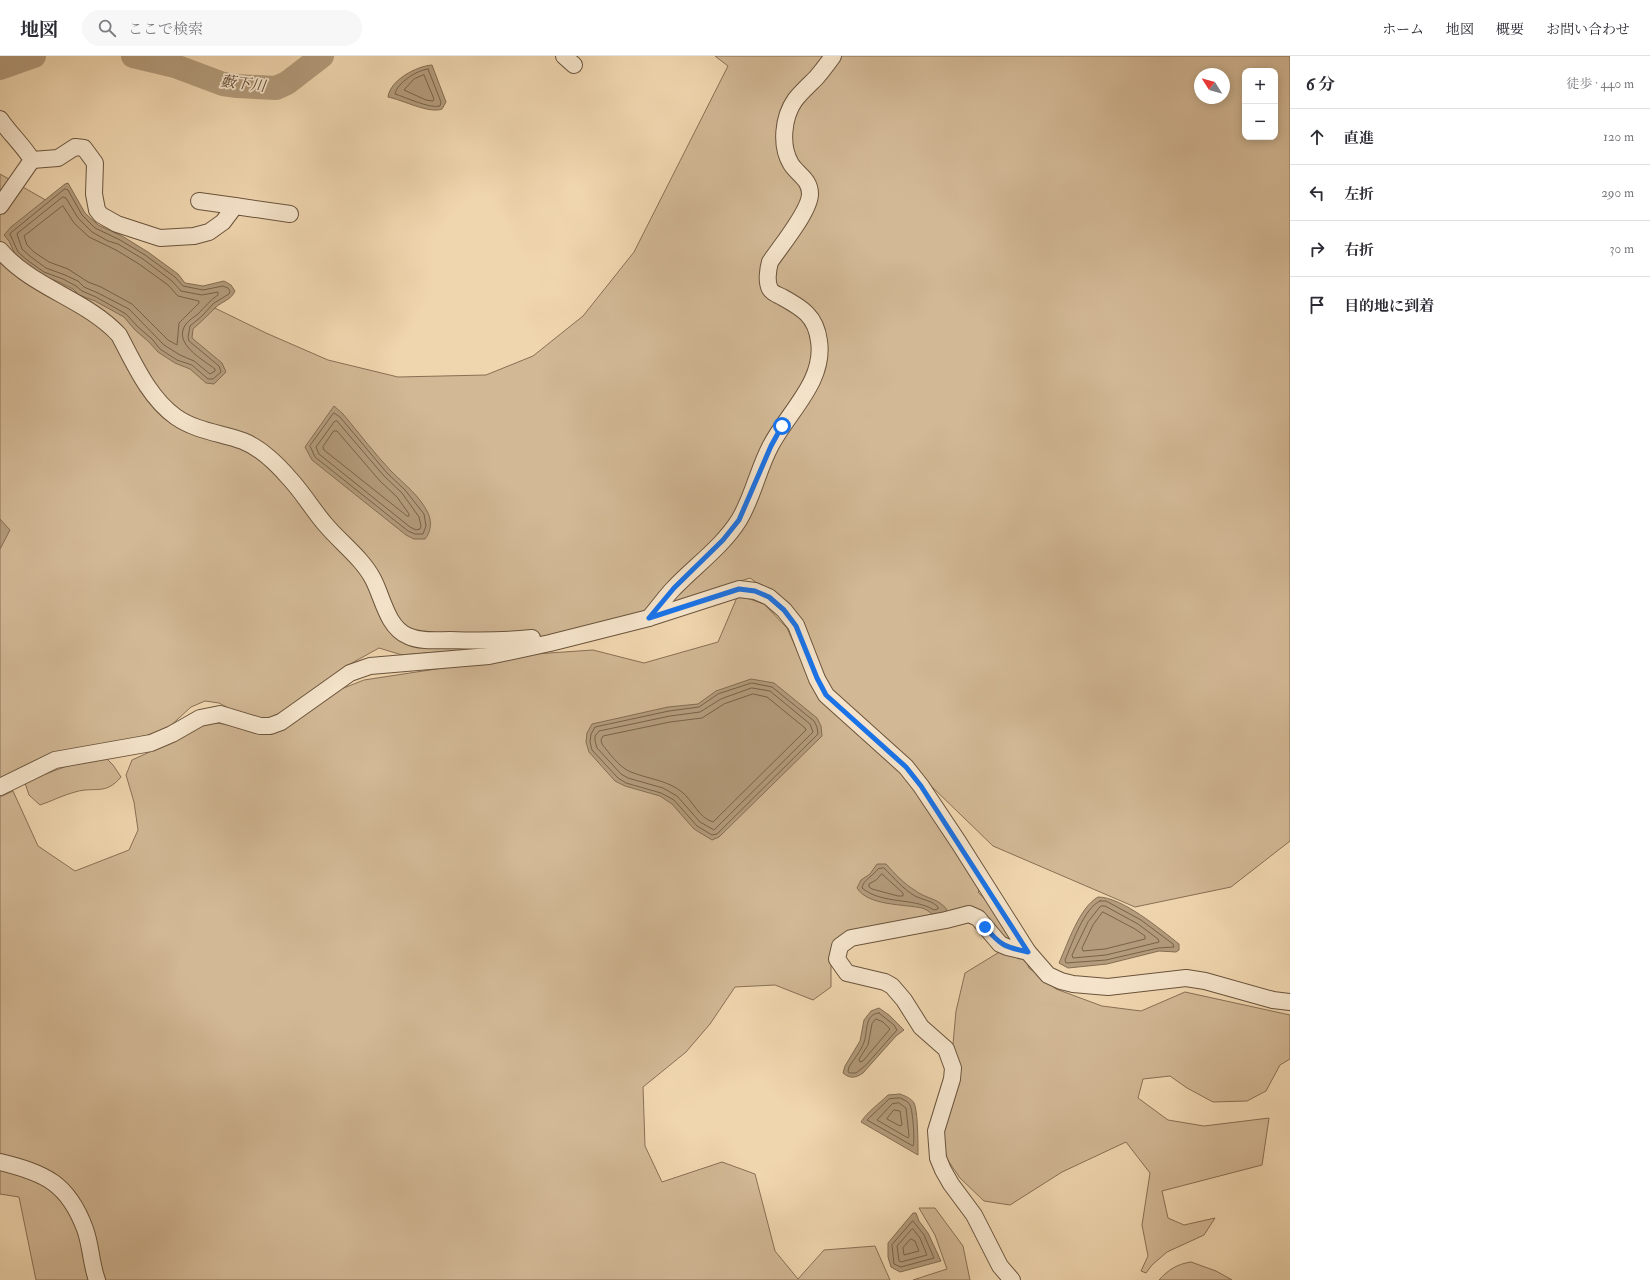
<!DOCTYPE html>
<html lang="ja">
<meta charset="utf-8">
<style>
:root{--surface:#fff;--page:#f7f7f7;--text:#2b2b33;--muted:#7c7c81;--line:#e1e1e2}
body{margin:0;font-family:"IM FELL Double Pica","Noto Serif JP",serif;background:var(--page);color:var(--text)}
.controls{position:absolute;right:12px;top:12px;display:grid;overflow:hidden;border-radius:8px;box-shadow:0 2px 10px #0003}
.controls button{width:36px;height:36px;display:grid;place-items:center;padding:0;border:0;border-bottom:1px solid var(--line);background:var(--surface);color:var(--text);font:20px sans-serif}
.compass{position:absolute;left:1194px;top:12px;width:36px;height:36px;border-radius:50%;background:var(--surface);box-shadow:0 2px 10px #0003;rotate:307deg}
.stop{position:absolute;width:12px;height:12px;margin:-9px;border:3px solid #1a73e8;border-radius:50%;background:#fff}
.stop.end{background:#1a73e8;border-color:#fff;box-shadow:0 1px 4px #0008}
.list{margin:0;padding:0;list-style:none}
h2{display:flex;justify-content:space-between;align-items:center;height:52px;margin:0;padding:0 16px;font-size:17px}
h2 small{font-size:13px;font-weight:400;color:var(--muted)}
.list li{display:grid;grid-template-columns:26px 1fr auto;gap:12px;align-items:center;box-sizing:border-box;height:56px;padding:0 16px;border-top:1px solid var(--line)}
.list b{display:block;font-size:15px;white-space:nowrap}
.list em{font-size:13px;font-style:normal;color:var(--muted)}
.icon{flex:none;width:22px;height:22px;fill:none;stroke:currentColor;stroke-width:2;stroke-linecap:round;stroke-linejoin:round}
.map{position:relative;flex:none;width:1290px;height:1224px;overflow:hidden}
header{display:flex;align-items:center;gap:24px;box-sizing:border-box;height:56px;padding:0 20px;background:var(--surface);border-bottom:1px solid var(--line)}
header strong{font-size:19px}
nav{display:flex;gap:22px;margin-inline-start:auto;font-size:14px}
.search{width:280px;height:36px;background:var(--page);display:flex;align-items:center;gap:10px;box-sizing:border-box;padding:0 14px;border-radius:22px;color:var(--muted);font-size:15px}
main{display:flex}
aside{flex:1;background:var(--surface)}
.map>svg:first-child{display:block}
.green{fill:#d2b895;stroke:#887055;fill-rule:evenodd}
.water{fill:#b39b7b;stroke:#846d52}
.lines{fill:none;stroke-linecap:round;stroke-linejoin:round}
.shore{stroke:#786248;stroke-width:1}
.river{stroke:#b39b7b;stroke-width:24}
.minor-casing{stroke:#6a543c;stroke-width:18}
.minor{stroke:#f5e4cb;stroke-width:16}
.route{stroke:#1a73e8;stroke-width:5}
.labels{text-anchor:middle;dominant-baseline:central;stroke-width:3.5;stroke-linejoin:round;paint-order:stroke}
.water-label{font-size:15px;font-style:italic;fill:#614a34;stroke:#f5e4cb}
</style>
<header>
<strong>地図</strong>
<div class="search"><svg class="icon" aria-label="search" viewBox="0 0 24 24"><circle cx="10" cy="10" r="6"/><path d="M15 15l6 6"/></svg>ここで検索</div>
<nav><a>ホーム</a><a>地図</a><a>概要</a><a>お問い合わせ</a></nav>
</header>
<main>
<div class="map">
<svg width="1290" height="1224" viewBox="0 0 1290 1224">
<rect width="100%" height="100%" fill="#f0d6af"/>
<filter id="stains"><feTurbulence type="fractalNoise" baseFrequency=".005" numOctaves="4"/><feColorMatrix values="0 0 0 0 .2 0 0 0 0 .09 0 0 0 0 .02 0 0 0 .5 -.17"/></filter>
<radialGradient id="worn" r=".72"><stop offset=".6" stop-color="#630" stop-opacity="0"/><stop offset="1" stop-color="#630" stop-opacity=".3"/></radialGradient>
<!-- green -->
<g class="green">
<path d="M715 0H1290V785L1231 831 1135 851 993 790 830 632 804 571 788 549 750 522 646 555 569 575 486 592 402 599 379 592 343 612 292 651 267 663 255 662 236 656 219 647 205 645 191 651 166 674 133 683 55 697 0 722V118L107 179 182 236 266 277 328 304 398 321 486 319 533 300 583 260 634 196 728 10ZM1245 15H1275V81H1245ZM1200 18H1224V42H1200Z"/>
<path d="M738 539 764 548 787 572 817 639 910 724 981 832 978 836 992 851 1016 887 1006 886 981 859 851 878 831 908V931L813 944 775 929 735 931 710 968 686 996 643 1031 645 1090 662 1126 722 1106 755 1118 775 1195 798 1223 824 1194 875 1190 890 1224H36L19 1141 0 1138V741L13 735 38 790 75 815 129 794 138 774 134 746 126 719 132 704 174 685 199 668 217 667 267 676 331 637 364 624 535 598 593 594 644 607 718 586Z"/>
<path d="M106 702 113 709 121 721C105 740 95 730 75 736 63 739 52 745 40 749L29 739 25 727C54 714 74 706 106 702Z"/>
<path d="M1001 895 1025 902 1029 912 1056 933 1102 950 1141 955 1185 936 1290 959V1003L1280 1009 1266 1035 1247 1045 1213 1046 1187 1032 1170 1020 1143 1023 1138 1042 1168 1064 1204 1070 1269 1062 1262 1109 1162 1135 1168 1162 1184 1169 1215 1162 1204 1179 1167 1196 1152 1209 1146 1217 1141 1215 1148 1200 1142 1169 1150 1117 1126 1086 1062 1116 1010 1149 984 1145 960 1122 947 1103 943 1087 944 1072 959 1014 953 988 956 955 965 917Z"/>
<path d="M919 1152H935L963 1190 970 1224H913L947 1213 935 1179Z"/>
<path d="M1191 1206 1216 1215 1232 1224H1159C1168 1214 1177 1208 1191 1206Z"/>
</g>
<!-- water -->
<g class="water">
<path d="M432 9 446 46 442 53C429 58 403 44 388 41 390 24 417 10 432 9Z"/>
<path d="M68 127 85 157 98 169 122 180 148 196 178 218 185 227 203 230 224 225 231 229 235 235C231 244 223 245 216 251 208 259 201 266 193 273L192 282 222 307 226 316 214 328 206 327 190 313 175 307 158 296 149 286 135 274 124 261 95 245 79 239 73 233 61 227 42 219 25 208 15 198 9 185 4 179 11 171 65 128Z"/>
<path d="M334 350 343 358C359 377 374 397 391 415 404 428 420 440 428 457 432 465 431 476 425 483H414L406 479 312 404 305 391Z"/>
<path d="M0 463 10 474 0 493Z"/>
<path d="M751 623 774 627 817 662 821 670 822 680 719 781 712 784 694 773 672 748 660 740 625 730 615 725 589 696 586 686 587 677 592 668 668 651 698 648 716 635Z"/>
<path d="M877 808H886C895 818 904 828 916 835 926 843 939 842 947 854L945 856 933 859C930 856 926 853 922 852 904 848 868 850 857 832L861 824 870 818Z"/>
<path d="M1098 841C1122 841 1160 873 1179 888V894L1176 896 1159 895 1107 908 1068 912 1059 907C1068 887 1079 852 1098 841Z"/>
<path d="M879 952 889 959 904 974 896 980 863 1017C856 1022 850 1023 843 1017L845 1010 860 985 864 964 871 955Z"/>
<path d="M900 1038C905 1040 911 1042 914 1047 918 1055 918 1088 918 1099L861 1066C867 1056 880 1047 888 1039Z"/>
<path d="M913 1157H916L919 1165 928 1177 941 1205 900 1216 891 1211 888 1201V1187Z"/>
</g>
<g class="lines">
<!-- shore -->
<g class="shore">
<path d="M428 13 441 46 440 50C430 53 405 41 395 38 397 27 417 14 428 13Z"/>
<path d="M424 19 434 43 433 45 426 44 404 34 414 23Z"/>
<path d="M65 133 68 134 82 159 95 172 120 184 145 199 175 221 183 230 203 234 223 230 228 232 230 235 229 238 214 247 202 260 190 270 188 281 189 285 219 310 221 316 213 323H208L192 309 177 304 160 293 152 283 138 271 126 258 96 241 82 235 76 230 63 223 44 216 27 204 18 196 10 178Z"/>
<path d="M63 141 66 142 78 162 92 176 108 185 118 188 143 203 172 225 181 235 202 239 218 236V239C210 244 205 251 198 258 194 261 189 264 186 268 172 287 202 303 215 313V315L210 318 194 305 180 299 164 289 129 253 98 237 84 231 78 225 65 219 46 212 31 201 22 193 17 178Z"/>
<path d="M63 150 74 167 89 181 116 194 139 208 168 229 178 240 199 245V247L179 267 177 289 168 284 132 248 101 231 88 226 68 213 49 206 34 196 27 189 24 180 61 151Z"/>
<path d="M334 357 340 361 387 417 405 434 424 458 426 470 423 478H415L408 475 315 401 310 390Z"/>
<path d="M337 365 384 420 402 437 419 461 421 470 420 473 416 474 410 471 319 398 316 391 334 366Z"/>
<path d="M334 375H337L380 425 397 441 409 458V460H407L324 394 323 391Z"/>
<path d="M752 627 772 631 814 665 817 671 818 678 717 778 712 779 697 770 674 744 661 737 626 727 618 722 592 694 590 686 591 678 595 671 669 655 699 651 718 638Z"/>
<path d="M752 632 770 635 810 668 813 676 714 774 700 766 677 740 663 732 628 722 621 718 597 692 595 685V680L599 675 670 660 700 656 721 643Z"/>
<path d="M753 638 767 641 805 672 806 674 713 766C699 762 693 745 682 736 667 724 648 723 631 716 620 712 609 697 602 688L601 684 603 680 670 666 702 662 724 648Z"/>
<path d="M884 812C894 822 903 833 915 840 923 844 933 845 938 851V853L934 854C913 841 883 849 862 832 863 824 873 820 878 813Z"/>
<path d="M882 818 903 837V840H898L872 833 869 831V828L876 824Z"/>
<path d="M1100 845H1106L1141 864 1173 888 1174 891 1158 892 1106 904 1066 907 1065 904C1072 888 1084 852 1100 845Z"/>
<path d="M1101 850H1105L1138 868 1158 883 1159 886 1106 899 1073 902 1072 899 1088 866Z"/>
<path d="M1103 856 1135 873 1145 880V883L1105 893 1083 895 1082 892 1093 869Z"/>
<path d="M879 957 894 969 897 974 866 1009 856 1017H849L848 1015 849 1011C854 1003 861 995 864 986 868 976 864 958 879 957Z"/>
<path d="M876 963 883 966 890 973 863 1005 860 1006 859 1003 868 989 872 968Z"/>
<path d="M900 1042C904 1044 908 1045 910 1049 913 1055 915 1086 913 1090L867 1064 889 1043Z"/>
<path d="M899 1047 906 1052 909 1080 908 1082 877 1064 892 1048Z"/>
<path d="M894 1054 900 1055 902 1069 900 1070 887 1063Z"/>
<path d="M913 1165 924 1179 934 1202 901 1211 894 1208 892 1189Z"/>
<path d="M913 1173 920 1182 927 1199 901 1206 899 1205 897 1190 911 1174Z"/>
<path d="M911 1183 915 1185 919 1195 904 1199 903 1192Z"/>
</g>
<!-- river -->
<g class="river">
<path d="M133 0 175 10 223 28 237 30 276 32 287 27 322 0"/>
<path d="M0 12 34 0"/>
</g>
<!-- minor casing -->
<g class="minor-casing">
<g id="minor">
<path d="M564 0 574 9"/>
<path d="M0 63C10 78 23 89 32 104L0 150"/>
<path d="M32 104 58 102 75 91 84 92 95 107 94 138 97 154 101 159 117 168 160 182 194 180 209 176 223 166 235 150 290 158"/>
<path d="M199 145 235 150"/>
<path d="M0 194C32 232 86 243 119 279 134 307 149 342 176 361 196 375 221 377 243 385 261 392 278 409 290 423 303 437 313 454 325 468 340 486 362 502 373 523 383 542 387 571 408 580 421 586 437 584 450 584 477 585 504 585 532 582"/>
<path d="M649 562C658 552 665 541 674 532 695 510 723 490 739 464 753 441 758 413 771 389 789 355 825 325 819 285 816 260 802 252 782 241 778 239 772 237 770 233 766 226 768 213 770 206 780 191 810 155 810 138 810 123 798 119 791 108 780 90 783 61 795 44 801 36 809 29 816 22 822 15 828 7 833 0"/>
<path d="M0 731 55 704 151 687 172 678 200 662 220 658 260 670H270L281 666 350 617 370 610 489 600 550 587 649 562 739 533 755 535 769 541 784 554 796 569 817 623 826 639 906 711 921 730 959 787 1028 896 1048 919 1061 925 1073 928 1108 931 1186 922 1205 925 1273 944 1290 946"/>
<path d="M0 1106C45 1117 68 1127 85 1173 91 1189 91 1208 97 1224"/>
<path d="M1012 1224 1000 1210 974 1159 951 1128 943 1114 938 1102 936 1075 952 1023 953 1012 946 993 921 971 904 944 892 930 885 926 847 917 837 903 840 890 851 882 946 864 969 858 978 862 1000 888 1007 891 1028 896"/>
</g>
</g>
<!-- minor -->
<use href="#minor" class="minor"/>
</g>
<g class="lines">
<!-- route -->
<path class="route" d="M782 370 771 390 739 464 723 484 674 532 649 562 739 533 755 535 769 541 784 554 796 570 817 622 826 639 906 711 921 730 1028 896C1005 891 1001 890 985 871"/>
</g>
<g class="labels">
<!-- water labels -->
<g class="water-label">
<text transform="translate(243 28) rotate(7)">藪下川</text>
</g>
</g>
<rect width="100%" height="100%" filter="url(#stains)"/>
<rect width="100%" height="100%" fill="url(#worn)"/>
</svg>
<div class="controls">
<button>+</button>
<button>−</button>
</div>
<svg class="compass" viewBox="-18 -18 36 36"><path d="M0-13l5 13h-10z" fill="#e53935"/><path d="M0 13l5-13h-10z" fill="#7c7c81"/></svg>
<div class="stop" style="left:782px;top:370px"></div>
<div class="stop end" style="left:985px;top:871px"></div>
</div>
<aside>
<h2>6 分<small>徒歩 · 440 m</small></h2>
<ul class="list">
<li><svg class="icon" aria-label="ahead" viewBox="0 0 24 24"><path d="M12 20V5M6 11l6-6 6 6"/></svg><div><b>直進</b></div><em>120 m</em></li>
<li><svg class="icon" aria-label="left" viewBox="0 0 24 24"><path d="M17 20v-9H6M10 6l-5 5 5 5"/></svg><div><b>左折</b></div><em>290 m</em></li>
<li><svg class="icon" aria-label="right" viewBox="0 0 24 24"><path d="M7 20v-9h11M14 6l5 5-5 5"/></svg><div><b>右折</b></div><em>30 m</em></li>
<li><svg class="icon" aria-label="arrive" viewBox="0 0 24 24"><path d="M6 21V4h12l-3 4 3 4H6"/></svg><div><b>目的地に到着</b></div></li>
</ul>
</aside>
</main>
